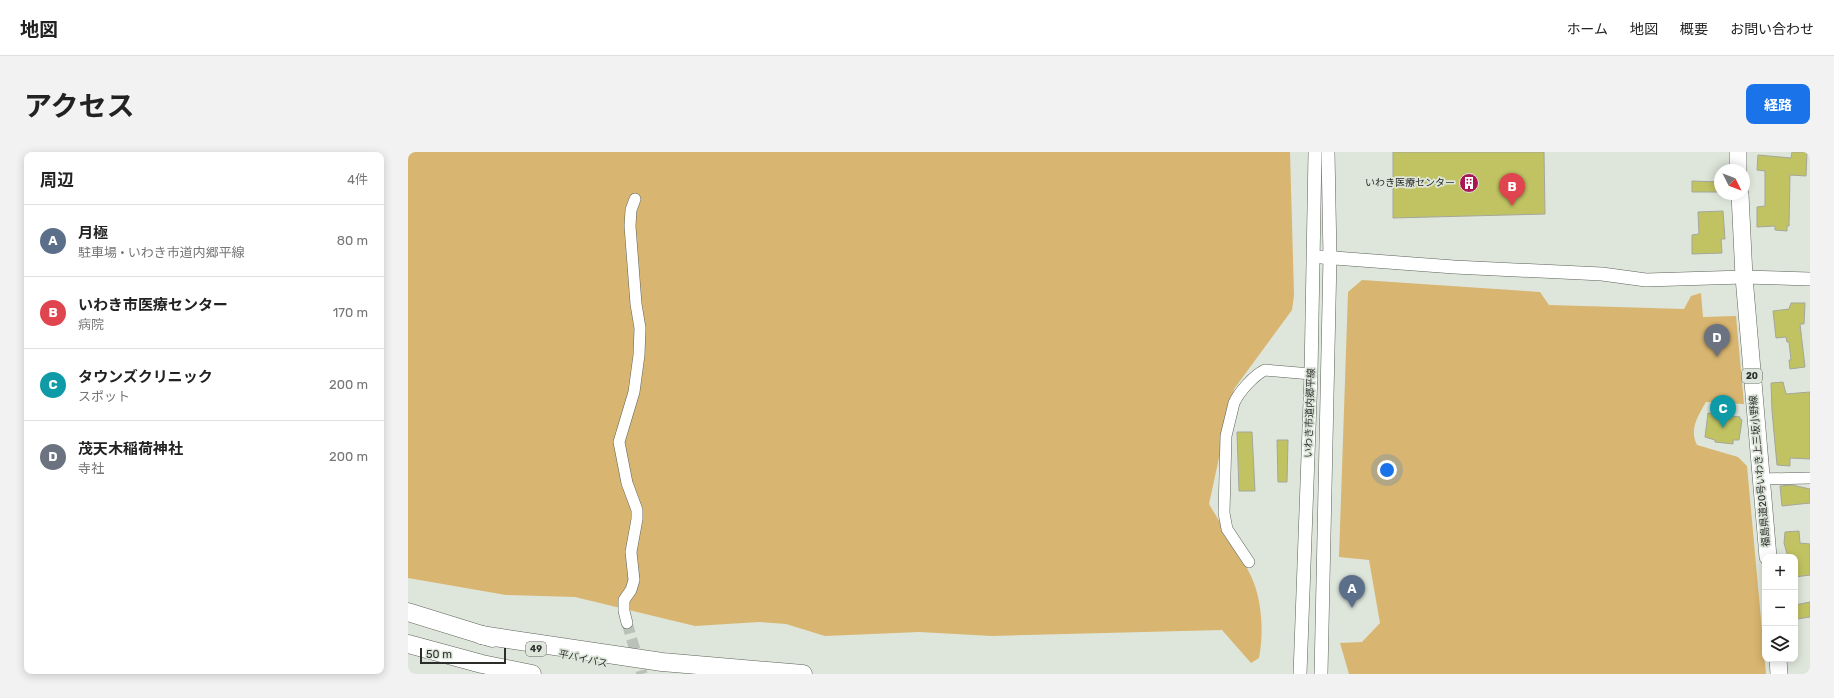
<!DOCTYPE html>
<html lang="ja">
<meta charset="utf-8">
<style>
:root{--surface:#fff;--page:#f2f2f2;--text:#222;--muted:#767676;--line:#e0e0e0;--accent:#1a73e8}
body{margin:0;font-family:Rubik,"Noto Sans JP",sans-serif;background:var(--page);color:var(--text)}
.controls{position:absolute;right:12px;bottom:12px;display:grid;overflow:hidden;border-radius:8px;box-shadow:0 2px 10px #0003}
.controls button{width:36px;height:36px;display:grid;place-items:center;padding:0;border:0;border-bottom:1px solid var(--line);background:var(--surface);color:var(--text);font:20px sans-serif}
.compass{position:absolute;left:1306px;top:12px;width:36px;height:36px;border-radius:50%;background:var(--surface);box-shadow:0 2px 10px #0003;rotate:132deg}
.scale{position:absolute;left:12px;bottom:10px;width:86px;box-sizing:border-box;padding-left:4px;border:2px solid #2b2d29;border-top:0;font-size:11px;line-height:14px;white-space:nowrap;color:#2b2d29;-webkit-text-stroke:3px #dee6db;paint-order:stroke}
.you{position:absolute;left:979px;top:318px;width:14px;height:14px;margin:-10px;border:3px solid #fff;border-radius:50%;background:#1a73e8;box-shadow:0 0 0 6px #1a73e833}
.badge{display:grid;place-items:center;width:26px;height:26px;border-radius:50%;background:var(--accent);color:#fff;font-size:13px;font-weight:700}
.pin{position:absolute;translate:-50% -33px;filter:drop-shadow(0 1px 2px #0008)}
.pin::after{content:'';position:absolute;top:21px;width:14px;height:12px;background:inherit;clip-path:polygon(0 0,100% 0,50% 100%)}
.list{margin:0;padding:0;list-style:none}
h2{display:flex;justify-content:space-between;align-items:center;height:52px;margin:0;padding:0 16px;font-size:17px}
h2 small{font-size:13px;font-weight:400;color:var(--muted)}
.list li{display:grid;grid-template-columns:26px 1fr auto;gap:12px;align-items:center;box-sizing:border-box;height:72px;padding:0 16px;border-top:1px solid var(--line)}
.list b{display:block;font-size:15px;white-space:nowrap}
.list p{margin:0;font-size:13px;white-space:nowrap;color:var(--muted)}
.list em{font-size:13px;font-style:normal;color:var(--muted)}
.icon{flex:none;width:22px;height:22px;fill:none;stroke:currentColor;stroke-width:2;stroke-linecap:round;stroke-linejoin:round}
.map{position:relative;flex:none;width:1402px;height:522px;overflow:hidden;border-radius:8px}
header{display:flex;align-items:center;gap:24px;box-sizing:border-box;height:56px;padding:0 20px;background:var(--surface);border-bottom:1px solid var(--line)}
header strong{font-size:19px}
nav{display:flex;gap:22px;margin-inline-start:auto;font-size:14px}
.intro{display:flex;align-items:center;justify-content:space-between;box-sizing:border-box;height:96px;padding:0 24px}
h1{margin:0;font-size:28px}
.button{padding:10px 18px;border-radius:8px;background:var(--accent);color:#fff;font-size:14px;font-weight:700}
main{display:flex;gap:24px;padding:0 24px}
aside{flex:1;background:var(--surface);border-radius:8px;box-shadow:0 2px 10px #0003}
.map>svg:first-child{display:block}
.green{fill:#d8b570}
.building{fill:#c1c363;stroke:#a5a69a}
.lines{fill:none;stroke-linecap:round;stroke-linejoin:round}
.minor-tunnel{stroke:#bac1b7;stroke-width:11;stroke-dasharray:11 5.5;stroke-linecap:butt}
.minor-casing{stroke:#5c6259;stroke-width:12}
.tertiary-casing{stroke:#5c6259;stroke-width:14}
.primary-casing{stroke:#5c6259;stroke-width:18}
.trunk-casing{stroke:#5c6259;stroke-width:19}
.minor{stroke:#fff;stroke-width:11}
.tertiary{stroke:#fff;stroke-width:13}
.primary{stroke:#fff;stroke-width:17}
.trunk{stroke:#fff;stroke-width:18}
.labels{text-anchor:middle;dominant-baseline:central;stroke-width:3.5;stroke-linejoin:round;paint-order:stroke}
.shield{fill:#dee6db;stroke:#61645e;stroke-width:1}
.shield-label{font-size:9px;font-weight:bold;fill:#2b2d29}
.poi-label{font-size:10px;fill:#2b2d29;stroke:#dee6db;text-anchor:end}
.street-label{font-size:10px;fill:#2b2d29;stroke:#dee6db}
</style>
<header>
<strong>地図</strong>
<nav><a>ホーム</a><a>地図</a><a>概要</a><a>お問い合わせ</a></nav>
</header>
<div class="intro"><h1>アクセス</h1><a class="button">経路</a></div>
<main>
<aside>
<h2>周辺<small>4件</small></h2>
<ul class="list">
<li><span class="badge" style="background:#5c6f8a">A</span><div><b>月極</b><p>駐車場 · いわき市道内郷平線</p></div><em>80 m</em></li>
<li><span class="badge" style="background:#e0444e">B</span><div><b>いわき市医療センター</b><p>病院</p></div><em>170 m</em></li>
<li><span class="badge" style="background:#0f9aa8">C</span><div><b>タウンズクリニック</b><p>スポット</p></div><em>200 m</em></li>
<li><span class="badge" style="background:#6b7280">D</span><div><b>茂天木稲荷神社</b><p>寺社</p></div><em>200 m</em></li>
</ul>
</aside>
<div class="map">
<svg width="1402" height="522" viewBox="0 0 1402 522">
<rect width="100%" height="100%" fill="#dee6db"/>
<!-- green -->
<g class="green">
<path d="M0 0H882L886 143 884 158 826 237 801 352C815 376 831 399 843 424 854 447 856 480 851 506L843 511 814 478 584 484 511 480 417 484 378 472 351 470 287 474 167 445 98 443 0 426Z"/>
<path d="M954 128 1132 140 1141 153 1276 157 1283 144 1293 141 1295 165 1328 164 1336 252 1298 250C1290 264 1281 277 1289 293L1330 305 1339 314 1358 522H941L932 491 954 490 972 471 961 408 931 405 940 140Z"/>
</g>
<!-- building -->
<g class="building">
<path d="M985 0H1136L1137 62 985 66Z"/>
<path d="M1384 0H1399L1398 24 1382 23 1381 74H1379V79L1367 78V74L1349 75V55L1357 54V19L1349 18 1350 3 1383 6Z"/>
<path d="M1284 29 1312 30V40H1284Z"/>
<path d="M1315 59 1317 87H1313L1314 101 1284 102V83L1291 82 1290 60Z"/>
<path d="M1383 151H1397L1396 172H1392L1397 215 1382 217 1381 208H1383L1381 190H1379L1378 185 1368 186 1365 159 1381 157Z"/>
<path d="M1375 230 1378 242 1402 240V307L1382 306V314L1369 313 1364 259 1363 231Z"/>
<path d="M1300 261 1332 265V267L1334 268 1331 288H1325V292L1307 290V288L1297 285Z"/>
<path d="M829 280H844L847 339H831Z"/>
<path d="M869 288H880L879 330H870Z"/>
<path d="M1384 333 1402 337V351L1374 354 1372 334Z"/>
<path d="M1391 379 1392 391 1402 392V423L1387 425V405H1380L1376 391 1377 380Z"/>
<path d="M1402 450V465L1389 467 1387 453Z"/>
</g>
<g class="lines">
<!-- minor-tunnel -->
<path class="minor-tunnel" d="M219 471 234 522"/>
<!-- minor casing -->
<g class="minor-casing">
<g id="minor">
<path d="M1352 327 1402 326"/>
<path d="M841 410 819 377 816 361 818 284 826 251C831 240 846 223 857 218L903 222"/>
<path d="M219 471 216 459V448L223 438 226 428 223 400 229 367V358L219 331 211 290 226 240 231 203 232 176 228 152 222 74 223 58 227 47"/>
</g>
</g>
<!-- tertiary casing -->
<g class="tertiary-casing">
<g id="tertiary">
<path d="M913 105 1046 115 1194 122 1238 128 1336 125 1402 127"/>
<path d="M892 522 903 222 907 0"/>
<path d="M913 522 922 105 920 0"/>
</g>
</g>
<!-- primary casing -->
<g class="primary-casing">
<g id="primary">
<path d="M1330 0V18"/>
<path d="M1332 42 1336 125 1360 405"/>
<path d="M1370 507 1371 522"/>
</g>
</g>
<!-- trunk casing -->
<g class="trunk-casing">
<g id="trunk">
<path d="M0 460 84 486"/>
<path d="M73 483 254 510 395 522"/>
<path d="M0 492 74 512 124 522"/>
</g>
</g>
<!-- minor -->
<use href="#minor" class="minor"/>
<!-- tertiary -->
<use href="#tertiary" class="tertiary"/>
<!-- primary -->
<use href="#primary" class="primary"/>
<!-- trunk -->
<use href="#trunk" class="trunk"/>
</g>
<!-- icons -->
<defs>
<g id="building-disc" transform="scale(1)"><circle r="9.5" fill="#a91750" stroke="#dee6db"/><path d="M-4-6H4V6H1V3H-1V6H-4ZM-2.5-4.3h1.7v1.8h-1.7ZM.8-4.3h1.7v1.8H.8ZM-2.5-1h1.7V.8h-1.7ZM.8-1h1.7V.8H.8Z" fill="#fff"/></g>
</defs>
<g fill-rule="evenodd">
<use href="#building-disc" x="1061" y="31"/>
</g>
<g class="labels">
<!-- shield labels -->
<g class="shield">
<rect x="1334" y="217" width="20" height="14" rx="3"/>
<rect x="118" y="490" width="20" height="14" rx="3"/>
</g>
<g class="shield-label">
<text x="1344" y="224">20</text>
<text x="128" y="497">49</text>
</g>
<!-- poi labels -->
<g class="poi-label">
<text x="1047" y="31">いわき医療センター</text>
</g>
<!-- street labels -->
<g class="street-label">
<text transform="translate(902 261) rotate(-88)">いわき市道内郷平線</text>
<text transform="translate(1352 319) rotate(-95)">福島県道20号いわき上三坂小野線</text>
<text transform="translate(175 507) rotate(12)">平バイパス</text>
</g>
</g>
</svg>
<div class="controls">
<button>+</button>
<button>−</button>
<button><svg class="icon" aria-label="layers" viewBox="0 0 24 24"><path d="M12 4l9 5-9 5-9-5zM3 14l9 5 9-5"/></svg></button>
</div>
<svg class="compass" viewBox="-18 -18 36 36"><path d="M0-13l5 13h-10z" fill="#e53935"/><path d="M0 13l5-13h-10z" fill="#767676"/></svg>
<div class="scale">50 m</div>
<div class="you"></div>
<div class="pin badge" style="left:944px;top:456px;background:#5c6f8a">A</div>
<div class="pin badge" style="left:1104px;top:54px;background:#e0444e">B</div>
<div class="pin badge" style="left:1315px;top:276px;background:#0f9aa8">C</div>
<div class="pin badge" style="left:1309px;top:205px;background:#6b7280">D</div>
</div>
</main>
